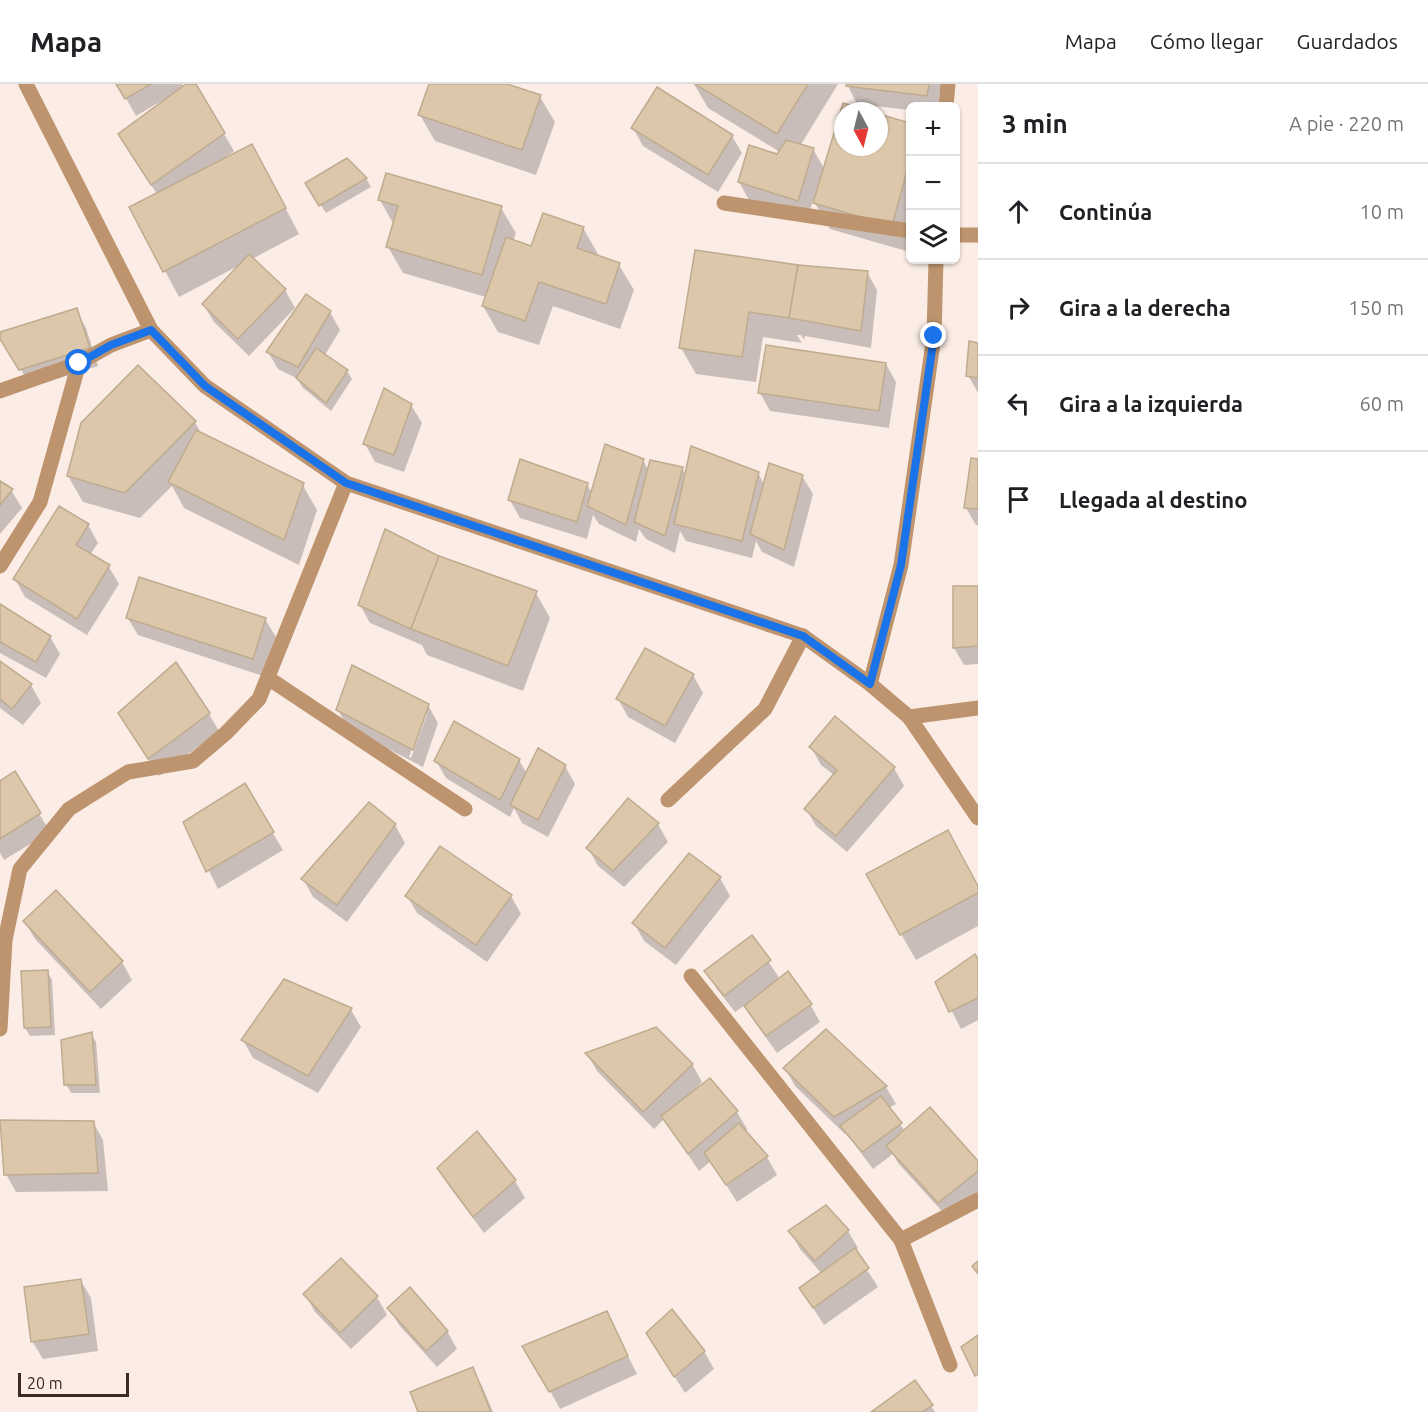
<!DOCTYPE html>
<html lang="es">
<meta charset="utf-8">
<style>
:root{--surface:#fff;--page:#f2f2f2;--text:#202124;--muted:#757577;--line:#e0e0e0}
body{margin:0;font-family:Ubuntu,sans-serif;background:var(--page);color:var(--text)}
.controls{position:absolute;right:18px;top:18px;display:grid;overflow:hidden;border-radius:9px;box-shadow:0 2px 4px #0004}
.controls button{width:54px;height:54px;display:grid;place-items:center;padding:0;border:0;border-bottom:2px solid var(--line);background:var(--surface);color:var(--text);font:30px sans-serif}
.compass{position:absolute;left:834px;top:18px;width:54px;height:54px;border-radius:50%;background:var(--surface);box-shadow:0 2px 4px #0004;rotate:173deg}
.scale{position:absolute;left:18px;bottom:15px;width:111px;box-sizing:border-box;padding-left:6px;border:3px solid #372b24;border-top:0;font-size:16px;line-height:21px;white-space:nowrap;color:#372b24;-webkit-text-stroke:4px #fbede6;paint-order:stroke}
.stop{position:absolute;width:18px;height:18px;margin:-14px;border:4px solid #1a73e8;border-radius:50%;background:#fff}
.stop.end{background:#1a73e8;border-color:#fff;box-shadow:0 2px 6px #0008}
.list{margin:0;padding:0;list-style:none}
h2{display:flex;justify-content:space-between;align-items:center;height:78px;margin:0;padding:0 24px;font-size:26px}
h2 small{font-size:20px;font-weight:400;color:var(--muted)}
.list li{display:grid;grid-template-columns:39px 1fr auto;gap:18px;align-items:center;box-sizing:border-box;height:96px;padding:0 24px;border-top:2px solid var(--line)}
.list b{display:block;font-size:22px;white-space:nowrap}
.list em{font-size:20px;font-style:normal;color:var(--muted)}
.icon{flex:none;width:33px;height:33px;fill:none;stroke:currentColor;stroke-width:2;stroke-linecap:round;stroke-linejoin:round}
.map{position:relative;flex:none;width:978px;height:1328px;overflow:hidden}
header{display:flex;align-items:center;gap:36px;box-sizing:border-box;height:84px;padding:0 30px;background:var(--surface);border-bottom:2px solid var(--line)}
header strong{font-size:28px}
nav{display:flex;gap:33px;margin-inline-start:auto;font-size:21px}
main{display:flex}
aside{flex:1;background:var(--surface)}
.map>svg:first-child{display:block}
.shadow{fill:#0003;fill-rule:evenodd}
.building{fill:#dcc7aa;stroke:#bfab8f;stroke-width:1.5}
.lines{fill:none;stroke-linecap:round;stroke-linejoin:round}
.minor{stroke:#bd946d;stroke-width:15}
.route{stroke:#1a73e8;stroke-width:8}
</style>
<header>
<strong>Mapa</strong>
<nav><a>Mapa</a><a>Cómo llegar</a><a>Guardados</a></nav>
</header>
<main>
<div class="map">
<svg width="978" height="1328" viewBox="0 0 978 1328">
<rect width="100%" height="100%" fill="#fbede6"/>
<!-- shadow -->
<g class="shadow">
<path d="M118 0H182L184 4 189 0H195L234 67 226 73 227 74 266 87 299 150 252 175 285 206 295 224 249 272 214 238 203 220 240 181 179 213 131 124 157 110 130 68 164 18 163 16 136 32Z"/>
<path d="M431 0H503L540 13 555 38 536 91 435 57 420 31Z"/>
<path d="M694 0H838L800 62 813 65 825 86 844 21 865 27H843V63H879V31L910 40V151L906 167 830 145 813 116 808 134 749 116 739 98 778 72 780 68 708 24Z"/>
<path d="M847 0H941L938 22H910V26L857 20Z"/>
<path d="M633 44 732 52 742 69 718 108 643 62Z"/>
<path d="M366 94 371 103 326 129 307 100Z"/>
<path d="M380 116 501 124 516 149 513 157 532 164 583 144 598 170 597 173 619 181 634 206 620 245 553 222 539 261 498 248 483 222 486 213 403 189 388 163 394 141Z"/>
<path d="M797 183 867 188 877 206 871 264 805 252 804 256 801 251H797L802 259 763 253 756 298 696 290 681 264Z"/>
<path d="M76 226 86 244 98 282 31 303 0 250Z"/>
<path d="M330 228 340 246 325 271 347 287 352 295 331 327 302 303 298 295 278 285 268 268Z"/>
<path d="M978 260V309L968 291Z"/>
<path d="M886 280 896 298 889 344 770 327 760 309Z"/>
<path d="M411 321 422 339 404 388 375 378 365 360Z"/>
<path d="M195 338 202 351 302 400 317 426 299 481 184 424 172 402 140 434 83 418 68 392Z"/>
<path d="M643 376 649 387 682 384 686 392 758 389 765 402 802 392 813 410 794 483 762 468 756 457 752 474 686 457 680 447 675 469 646 455 639 445 636 458 599 440 593 431 587 455 520 434 510 416 587 400 592 409Z"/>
<path d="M978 377V441H976L966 424Z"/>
<path d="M0 399 11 406 22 424 0 450Z"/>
<path d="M88 441 98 459 90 471 109 483 119 500 87 551 25 513 15 495Z"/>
<path d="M441 474 536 509 550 534 523 607 427 571 422 561 370 539 360 521Z"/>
<path d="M978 503V580L964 581 954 564Z"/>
<path d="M0 522 50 553 60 570 46 594 0 569Z"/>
<path d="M127 533 265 535 276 553 263 592 138 551Z"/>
<path d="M0 579 31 601 41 619 23 641 0 624Z"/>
<path d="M693 591 703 609 675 659 628 633 618 615Z"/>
<path d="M428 621 438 639 423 683 348 644 338 626ZM424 630H427L411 674 409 673Z"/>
<path d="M209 630 219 647 159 692 130 647Z"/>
<path d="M811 663 894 684 904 702 847 768 816 742 806 725 834 691 821 681Z"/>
<path d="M519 676 527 690 565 682 575 700 548 753 522 739 514 724 510 733 446 694 436 677Z"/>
<path d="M15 689 50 748 4 776 0 769V698Z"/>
<path d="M244 701 283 766 218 805 185 739Z"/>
<path d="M658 740 668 758 624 803 598 782 588 764Z"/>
<path d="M395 741 405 759 347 838 313 813 303 795Z"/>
<path d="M441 764 511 812 521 830 487 878 417 829 407 812Z"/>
<path d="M720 794 730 812 676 881 644 857 634 839Z"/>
<path d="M978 804V842L916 876 901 850Z"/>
<path d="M25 838 122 878 132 896 101 925 35 855Z"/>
<path d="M752 853 780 895 810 920 820 938 777 969 756 940 745 921 735 928 717 905 706 887Z"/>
<path d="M978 878V936L961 945 937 898Z"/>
<path d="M47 887 52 896 55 951 30 952 25 944Z"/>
<path d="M284 897 351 926 361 943 318 1009 253 974 243 956Z"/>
<path d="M826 947 886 1003 896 1020 888 1024 905 1047 978 1079V1113L949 1135 898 1079 893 1070 873 1085 846 1049 845 1050 795 1002 785 984Z"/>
<path d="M91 950 96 958 100 1009H71L66 1000Z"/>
<path d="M587 970 692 980 702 998 696 1004 697 1006 710 996 737 1028 747 1045 745 1048 767 1073 777 1091 737 1118 711 1077 699 1087 664 1035 654 1045 597 987Z"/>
<path d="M93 1038 103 1056 108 1107 16 1108 6 1090Z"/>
<path d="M439 1085 515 1097 525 1114 484 1149 449 1102Z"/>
<path d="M790 1147H848L858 1164 855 1167 878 1203 824 1241 801 1205 822 1190 800 1165Z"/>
<path d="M341 1176 377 1213 387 1231 351 1265 315 1228 305 1210Z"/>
<path d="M81 1197 91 1214 98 1267 43 1275 32 1257Z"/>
<path d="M389 1224 447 1247 457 1265 437 1283 399 1241Z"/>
<path d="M606 1229 637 1290 560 1325 525 1262Z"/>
<path d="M658 1267H704L714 1285 685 1309Z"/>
<path d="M472 1285 482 1302 493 1328H420Z"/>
<path d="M931 1322 935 1328H873Z"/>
</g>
<!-- building -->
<g class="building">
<path d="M116 0H151L125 15Z"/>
<path d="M186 0H196L225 49 151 101 118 50Z"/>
<path d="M429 0H507L541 11 522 66 418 31Z"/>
<path d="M695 0H808L777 50Z"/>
<path d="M846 0H929L927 12 846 2Z"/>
<path d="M657 3 733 51 708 91 631 44Z"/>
<path d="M843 19 870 27H843V63H879V30L910 39V76L892 142 813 119Z"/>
<path d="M786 56 814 64 798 117 738 98 749 61 777 70Z"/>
<path d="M252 60 286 124 163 188 129 123Z"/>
<path d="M347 74 367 94 319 122 305 99Z"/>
<path d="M386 89 502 122 482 191 386 163 398 122 378 116Z"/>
<path d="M543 129 584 143 577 164 620 179 606 220 539 198 525 237 482 222 506 153 531 162Z"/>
<path d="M695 166 798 181 789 234 749 228 742 273 679 264Z"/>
<path d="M249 170 286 205 238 255 202 220Z"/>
<path d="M798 181 868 187 861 247 789 234Z"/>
<path d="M306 210 331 227 298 283 266 268Z"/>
<path d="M77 224 90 264 19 286 0 255V248Z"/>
<path d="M969 257 978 259V294L966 292Z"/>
<path d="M766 261 886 279 879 327 758 309Z"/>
<path d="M316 264 348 286 326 319 296 294Z"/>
<path d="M138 281 196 337 125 409 67 392 81 339Z"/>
<path d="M384 304 412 320 394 371 363 360Z"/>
<path d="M196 346 304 399 284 456 168 398Z"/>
<path d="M605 360 644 375 626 441 587 422Z"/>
<path d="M691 362 759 388 742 457 674 440Z"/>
<path d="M971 374 978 375V425L964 424Z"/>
<path d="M520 375 588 399 577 438 508 416Z"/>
<path d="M650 376 683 383 665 452 634 438Z"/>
<path d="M769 379 803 391 784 466 750 450Z"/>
<path d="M0 397 13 405 0 421Z"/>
<path d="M59 422 89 440 76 461 110 481 77 535 13 495Z"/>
<path d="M385 445 439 472 411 545 358 521Z"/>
<path d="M439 472 537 507 508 582 411 545Z"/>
<path d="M139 493 266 534 253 575 126 534Z"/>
<path d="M953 502H978V562L953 564Z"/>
<path d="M0 520 51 552 36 578 0 558Z"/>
<path d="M645 564 694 590 665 642 616 615Z"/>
<path d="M0 577 32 600 12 625 0 615Z"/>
<path d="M176 578 210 629 148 675 118 629Z"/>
<path d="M352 581 429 620 413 666 336 626Z"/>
<path d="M835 632 895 683 836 752 804 725 837 686 809 663Z"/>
<path d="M454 637 520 675 500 716 434 677Z"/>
<path d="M538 664 566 681 538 736 510 721Z"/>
<path d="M15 687 41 729 0 755V697Z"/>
<path d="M245 699 274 748 206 788 183 738Z"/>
<path d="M628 714 659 739 613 787 586 764Z"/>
<path d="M369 718 396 740 337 821 301 795Z"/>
<path d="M948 746 978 802V809L900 851 866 790Z"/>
<path d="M440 762 512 811 476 861 405 812Z"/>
<path d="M689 769 721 793 665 864 632 839Z"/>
<path d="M56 806 123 877 90 908 23 837Z"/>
<path d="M752 851 771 876 724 912 704 887Z"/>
<path d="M975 870 978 875V914L949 928 935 898Z"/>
<path d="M48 886 51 943 24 944 21 887Z"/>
<path d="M788 887 812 920 766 952 744 922Z"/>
<path d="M284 895 352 924 308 992 241 956Z"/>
<path d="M656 943 693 980 643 1028 585 969Z"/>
<path d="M826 945 887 1002 834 1033 783 984Z"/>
<path d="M92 948 96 1001H64L61 956Z"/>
<path d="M710 994 738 1027 688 1070 661 1032Z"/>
<path d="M881 1012 902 1039 862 1068 840 1042Z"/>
<path d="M930 1023 978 1077V1087L938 1119 886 1062Z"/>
<path d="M0 1036 94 1037 98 1089 4 1091Z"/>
<path d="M739 1039 768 1072 726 1101 704 1069Z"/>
<path d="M477 1047 516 1096 473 1133 437 1084Z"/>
<path d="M826 1121 849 1146 815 1177 788 1147Z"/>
<path d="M855 1164 869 1184 813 1224 799 1204Z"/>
<path d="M341 1174 378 1212 340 1249 303 1210Z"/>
<path d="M978 1177V1190L972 1182Z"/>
<path d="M81 1195 89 1250 31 1258 24 1203Z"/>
<path d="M410 1203 448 1247 426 1267 387 1224Z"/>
<path d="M672 1225 705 1267 674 1293 646 1249Z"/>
<path d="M607 1227 628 1272 549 1308 522 1262Z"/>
<path d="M978 1251V1290L975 1292 961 1263Z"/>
<path d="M473 1283 491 1328H418L410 1308Z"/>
<path d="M915 1296 933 1321 922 1328H871Z"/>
</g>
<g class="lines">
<!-- minor -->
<g class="minor">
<path d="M26 0 151 246 205 302 346 399 803 552 870 600 909 633 978 734"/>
<path d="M946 22 948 0"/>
<path d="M724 119 910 147"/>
<path d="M956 151H978"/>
<path d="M0 307 79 279 111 261 151 246"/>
<path d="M0 482 40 418 79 279"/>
<path d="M268 594 465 725"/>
<path d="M870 600 901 481 934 252 936 176"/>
<path d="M909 633 978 624"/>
<path d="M668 716 765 625 803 552"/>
<path d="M691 892 901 1156 950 1281"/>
<path d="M0 945 5 856 20 785 69 725 128 688 193 677 226 649 259 615 346 399"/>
<path d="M901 1156 978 1116"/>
</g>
</g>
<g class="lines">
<!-- route -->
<path class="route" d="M79 279 111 261 151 246 205 302 346 399 803 552 870 600 901 481 934 252"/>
</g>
</svg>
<div class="controls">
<button>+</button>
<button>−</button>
<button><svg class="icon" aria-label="layers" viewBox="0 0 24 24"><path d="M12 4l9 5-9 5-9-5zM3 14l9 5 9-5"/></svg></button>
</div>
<svg class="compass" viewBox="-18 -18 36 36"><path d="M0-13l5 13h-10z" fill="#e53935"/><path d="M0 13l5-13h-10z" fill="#757577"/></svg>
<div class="scale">20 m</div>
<div class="stop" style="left:79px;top:279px"></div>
<div class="stop end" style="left:934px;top:252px"></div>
</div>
<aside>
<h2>3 min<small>A pie · 220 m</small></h2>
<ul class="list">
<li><svg class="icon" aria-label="ahead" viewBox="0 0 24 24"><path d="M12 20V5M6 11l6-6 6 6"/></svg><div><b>Continúa</b></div><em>10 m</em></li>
<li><svg class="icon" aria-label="right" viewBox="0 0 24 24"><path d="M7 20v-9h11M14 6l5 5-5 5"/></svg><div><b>Gira a la derecha</b></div><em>150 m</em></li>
<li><svg class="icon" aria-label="left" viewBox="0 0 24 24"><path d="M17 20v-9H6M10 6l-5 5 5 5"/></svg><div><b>Gira a la izquierda</b></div><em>60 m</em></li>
<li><svg class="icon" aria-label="arrive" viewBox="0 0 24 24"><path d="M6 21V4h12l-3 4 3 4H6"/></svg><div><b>Llegada al destino</b></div></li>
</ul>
</aside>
</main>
